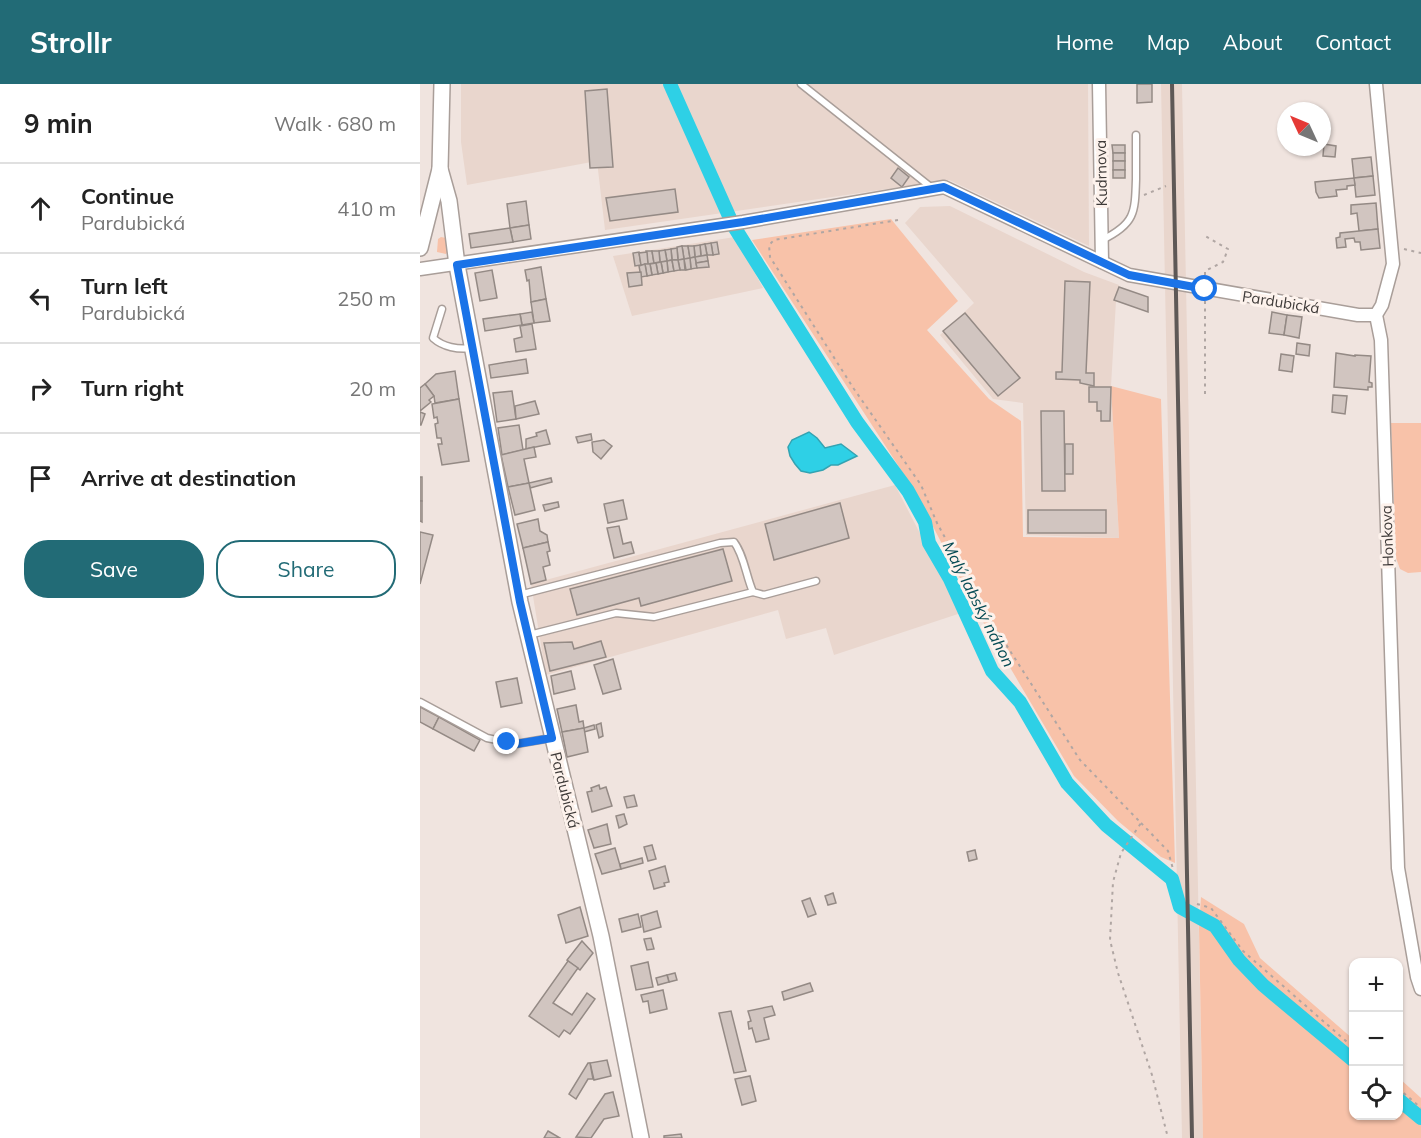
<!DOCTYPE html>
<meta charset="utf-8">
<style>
:root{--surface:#fff;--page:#f2f2f2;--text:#222;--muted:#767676;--line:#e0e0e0;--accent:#226b76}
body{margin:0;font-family:Mulish,sans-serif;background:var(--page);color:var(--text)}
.controls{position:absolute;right:18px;bottom:18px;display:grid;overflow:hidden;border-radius:12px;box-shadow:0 2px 4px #0004}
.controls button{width:54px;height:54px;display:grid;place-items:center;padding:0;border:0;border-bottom:2px solid var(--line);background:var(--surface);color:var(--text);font:30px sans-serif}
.compass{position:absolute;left:857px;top:18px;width:54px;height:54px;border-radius:50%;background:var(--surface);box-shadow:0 2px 4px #0004;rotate:314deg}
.stop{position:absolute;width:18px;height:18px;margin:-14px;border:4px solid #1a73e8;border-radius:50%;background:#fff}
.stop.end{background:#1a73e8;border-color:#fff;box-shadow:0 2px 6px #0008}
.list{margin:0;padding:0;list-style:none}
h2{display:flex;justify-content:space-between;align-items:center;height:78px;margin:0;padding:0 24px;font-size:26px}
h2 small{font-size:20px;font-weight:400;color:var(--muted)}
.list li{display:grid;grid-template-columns:39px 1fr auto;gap:18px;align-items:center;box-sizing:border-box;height:90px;padding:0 24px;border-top:2px solid var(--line)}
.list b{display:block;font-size:22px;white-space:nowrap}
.list p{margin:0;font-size:20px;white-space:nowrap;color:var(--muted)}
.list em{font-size:20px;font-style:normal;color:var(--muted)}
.actions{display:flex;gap:12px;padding:18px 24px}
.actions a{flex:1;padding:14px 0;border:2px solid var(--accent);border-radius:24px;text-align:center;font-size:21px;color:var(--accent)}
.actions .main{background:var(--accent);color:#fff}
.icon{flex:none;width:33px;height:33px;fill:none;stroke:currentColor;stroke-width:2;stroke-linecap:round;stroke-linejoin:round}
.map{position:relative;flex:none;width:1001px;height:1054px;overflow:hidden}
header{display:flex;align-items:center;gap:36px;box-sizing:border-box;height:84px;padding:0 30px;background:var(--accent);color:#fff}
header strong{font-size:28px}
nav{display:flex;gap:33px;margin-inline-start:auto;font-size:21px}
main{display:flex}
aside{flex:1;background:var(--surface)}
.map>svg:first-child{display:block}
.built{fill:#e9d6cd}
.green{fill:#f8c2a9}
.water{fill:#2ed0e6;stroke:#33a3b2;stroke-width:1.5}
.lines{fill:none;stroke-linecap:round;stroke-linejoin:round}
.canal{stroke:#2ed0e6;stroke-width:14}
.building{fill:#d1c5c0;stroke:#948a85;stroke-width:1.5}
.service-casing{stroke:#a99e99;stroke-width:9}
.minor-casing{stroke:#a99e99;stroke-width:15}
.tertiary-casing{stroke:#a99e99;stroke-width:18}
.path{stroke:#b0a6a3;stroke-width:2;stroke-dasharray:3 4.5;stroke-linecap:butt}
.service{stroke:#fff;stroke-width:6}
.minor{stroke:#fff;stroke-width:12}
.tertiary{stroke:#fff;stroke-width:15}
.rail{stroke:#5e5856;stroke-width:4}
.route{stroke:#1a73e8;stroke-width:8}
.labels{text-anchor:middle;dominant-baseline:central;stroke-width:6;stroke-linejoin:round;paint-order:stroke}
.street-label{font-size:15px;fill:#3e3a38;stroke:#fdf2ec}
.water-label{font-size:16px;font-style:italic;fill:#044a53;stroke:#fdf2ec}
</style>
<header>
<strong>Strollr</strong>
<nav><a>Home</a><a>Map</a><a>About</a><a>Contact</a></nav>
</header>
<main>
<aside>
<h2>9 min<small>Walk · 680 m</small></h2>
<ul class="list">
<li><svg class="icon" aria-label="ahead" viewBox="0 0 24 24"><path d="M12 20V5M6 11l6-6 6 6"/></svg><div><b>Continue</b><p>Pardubická</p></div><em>410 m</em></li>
<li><svg class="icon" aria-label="left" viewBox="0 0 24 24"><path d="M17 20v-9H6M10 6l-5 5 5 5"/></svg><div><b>Turn left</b><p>Pardubická</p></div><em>250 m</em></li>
<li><svg class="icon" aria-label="right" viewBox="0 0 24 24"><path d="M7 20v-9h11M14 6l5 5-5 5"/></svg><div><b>Turn right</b></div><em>20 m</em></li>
<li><svg class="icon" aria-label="arrive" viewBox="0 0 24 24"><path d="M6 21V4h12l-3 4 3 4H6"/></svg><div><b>Arrive at destination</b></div></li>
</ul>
<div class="actions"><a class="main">Save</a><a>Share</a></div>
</aside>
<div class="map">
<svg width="1001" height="1054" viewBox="0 0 1001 1054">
<rect width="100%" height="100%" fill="#f0e4df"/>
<!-- built -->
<g class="built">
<path d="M41 0H668L669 162 529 96 185 146 177 77 47 101 41 58Z"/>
<path d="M741 0H762L783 1054H762Z"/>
<path d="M530 122 664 188 699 201 696 217 691 302 699 454 606 451 603 319 573 315 520 251 554 219 485 139 500 123Z"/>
<path d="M315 153 343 204 212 232 193 172Z"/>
<path d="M475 401 541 529 414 571 406 544 366 555 358 526 126 591 111 500Z"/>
</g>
<!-- green -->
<g class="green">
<path d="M471 135 538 217 507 246 569 315 601 337 603 453 699 454 691 302 741 315 755 779 741 773 698 737 654 692 559 531 494 406 332 156Z"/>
<path d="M21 153 26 154 28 167 26 170 17 168 18 155Z"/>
<path d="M971 339H1001V488L988 489 980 485 976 474Z"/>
<path d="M781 813 824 840 840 874 933 955 934 1032H978L979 994 1001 1014V1054H783L779 844Z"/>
</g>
<!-- water -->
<path class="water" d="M389 348 397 354 405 364 421 360 437 372 418 381H411L403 386 390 389 381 387 375 380 370 372 368 363 372 356Z"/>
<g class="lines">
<!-- canal -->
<g class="canal">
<path d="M250 0 313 141 437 338 488 407 505 438 509 459 530 495 572 587 600 618 647 699 686 741 752 795 760 823 795 842 819 876 843 901 934 977"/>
<path d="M978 1015 1001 1034"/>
</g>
</g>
<!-- building -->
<g class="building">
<path d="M717 0H732V18L717 19Z"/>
<path d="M187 5 193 83 170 84 165 7Z"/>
<path d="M904 60 916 62 915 73 903 72Z"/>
<path d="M692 61H705V69H693Z"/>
<rect x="693" y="69" width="12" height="8"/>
<path d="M951 73 953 92 934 94 932 75Z"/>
<rect x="693" y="77" width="12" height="9"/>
<path d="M478 84 489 93 482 103 471 94Z"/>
<rect x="693" y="86" width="12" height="8"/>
<path d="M953 92 955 111 936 113 934 94Z"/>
<path d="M934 94 935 101 927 102V105L916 106 917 112 899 114 896 108 895 98Z"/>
<path d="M255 105 258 128 190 137 186 114Z"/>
<path d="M106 117 109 141 90 144 87 120Z"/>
<path d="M956 119 958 145 939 147 937 129 931 130V121Z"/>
<path d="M109 141 111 155 93 158 90 144Z"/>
<path d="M90 144 93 158 51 164 49 150Z"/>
<path d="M958 145 960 164 941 166 940 158H935L934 154 925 155 926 163 917 164 916 154 920 153V149Z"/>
<path d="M297 158 299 170 293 171 291 159Z"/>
<path d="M291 159 293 171H287L285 160Z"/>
<path d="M285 160 287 171 281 172 280 161Z"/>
<path d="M280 161 281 172 275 173 274 162Z"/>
<path d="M262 162H268L270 174 264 175Z"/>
<path d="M262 162 264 175 258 176 257 163Z"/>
<path d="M268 162H274L275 173 270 174Z"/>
<path d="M257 164 258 176H252L251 165Z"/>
<path d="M251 165 252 176 247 177 245 166Z"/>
<path d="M245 166 247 177 240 178 239 167Z"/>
<path d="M226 167H232L234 179 228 180Z"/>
<path d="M239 167 240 178 234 179 232 167Z"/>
<path d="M219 168 221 181 215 182 213 169Z"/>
<path d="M227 168 228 180 221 181 219 169Z"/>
<path d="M287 171 288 177 276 179 275 173Z"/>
<path d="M275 173 277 184 271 185 270 174Z"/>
<path d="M270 174 271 185 266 186 264 175Z"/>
<path d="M264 175 265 186H260L258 176Z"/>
<path d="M252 176 254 187 248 188 247 177Z"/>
<path d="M252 176H258L260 186 254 187Z"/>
<path d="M247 177 248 188 243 189 241 178Z"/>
<path d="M288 177 289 183 277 184 276 179Z"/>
<path d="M241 178 243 189 238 190 236 179Z"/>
<path d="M236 179 238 190 232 191 230 180Z"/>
<path d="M225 180H230L232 191 227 192Z"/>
<path d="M225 180 227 192 221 193 219 182Z"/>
<path d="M121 183 126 215 111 218 109 196 107 197 105 186Z"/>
<path d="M72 186 77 214 60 217 55 189Z"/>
<path d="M221 188 222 201 209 203 207 189Z"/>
<path d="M645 197 670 198 666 289H674V302L660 299V296L636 295V288H642Z"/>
<path d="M699 203 728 213V228L694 216Z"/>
<path d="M126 215 130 237 114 239 111 218Z"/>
<path d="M112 228 114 239 102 241 100 230Z"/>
<path d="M852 228 867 231 864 251 849 249Z"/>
<path d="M545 229 600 294 578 312 523 247Z"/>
<path d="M100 230 102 241 65 247 63 235Z"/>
<path d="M867 231 882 233 879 254 864 251Z"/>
<path d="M112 240 116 265 96 268 94 255 102 253 100 242Z"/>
<path d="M877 259 890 261 889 272 876 270Z"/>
<path d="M916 269 935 272V271L951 272 949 298 952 299V303H948V306L914 303Z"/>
<path d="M861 270 874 272 872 288 859 286Z"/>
<path d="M106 275 108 289 71 294 69 281Z"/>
<path d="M35 287 39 315 15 319 14 312 5 300 16 290Z"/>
<path d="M5 300 14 312 9 316 11 318 0 327V304Z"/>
<path d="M669 303H691L690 337H681V327H677V318H669Z"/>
<path d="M92 307 96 335 77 338 73 309Z"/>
<path d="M913 311 927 312 925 330 912 328Z"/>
<path d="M39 315 49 377 22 381 18 360H22L21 354H17L15 340 18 339 17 333 14 334 12 320Z"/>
<path d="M115 317 119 330 96 335 95 322Z"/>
<path d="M621 327H644L645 407H622Z"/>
<path d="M0 328 5 330 1 341H0Z"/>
<path d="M99 341 103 366 82 371 78 344Z"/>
<path d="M126 346 130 360 106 365V355L117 352 116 349Z"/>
<path d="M171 350 172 356 158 359 156 353Z"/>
<path d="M184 356 192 362 181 375 173 368 172 358Z"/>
<rect x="645" y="360" width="8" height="30"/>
<path d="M114 363 116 373 104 375 109 399 88 403 81 371Z"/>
<rect x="0" y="393" width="2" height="24"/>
<path d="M131 394 132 398 110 404 109 399Z"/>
<path d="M109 399 115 426 95 431 88 403Z"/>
<path d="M203 416 207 435 188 439 184 420Z"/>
<path d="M0 417H2V438L0 437Z"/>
<path d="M138 418 139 423 125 427 123 421Z"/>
<path d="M420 419 429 454 354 476 345 440Z"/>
<rect x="608" y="426" width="78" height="23"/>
<path d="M118 435 120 447 127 451 128 458 103 464 97 440Z"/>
<path d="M199 442 203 460 211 458 214 469 194 474 187 444Z"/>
<path d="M0 448 13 451 0 500Z"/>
<path d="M128 458 130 467 127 468 130 481 123 483 126 496 111 500 103 464Z"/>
<path d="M303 465 312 497 221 522 219 514 157 531 150 505Z"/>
<path d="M181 557 186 573 130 587 124 559 152 558 154 565Z"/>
<path d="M193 575 201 605 183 610 174 581Z"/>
<path d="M151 587 155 605 134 610 131 592Z"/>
<path d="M97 594 102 619 81 623 76 598Z"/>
<path d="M156 621 159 638 163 637 164 644 142 648 137 625Z"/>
<path d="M0 623 19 633 13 645 0 638Z"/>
<path d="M19 633 60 656 54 667 13 645Z"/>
<path d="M181 639 183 652 179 654 176 641Z"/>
<path d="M174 641 175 645 164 648V644Z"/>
<path d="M164 644 168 668 147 673 142 648Z"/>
<path d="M179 701 180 705 186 703 192 722 172 728 167 708 172 707 171 704Z"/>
<path d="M214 711 217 722 207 724 204 713Z"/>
<path d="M204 730 207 740 199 744 196 732Z"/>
<path d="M187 740 191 760 174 764 168 746Z"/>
<path d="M232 761 236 775 228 777 224 763Z"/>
<path d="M195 764 201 785 182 790 175 770Z"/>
<path d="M555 766 557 775 549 777 547 768Z"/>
<path d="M222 774 223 779 201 785 200 780Z"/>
<path d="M245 782 249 798 244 799 245 802 234 805 229 787Z"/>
<path d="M413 809 416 819 408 821 405 812Z"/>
<path d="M390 814 396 830 388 833 382 817Z"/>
<path d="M160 823 168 852 146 859 138 831Z"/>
<path d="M237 827 241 843 224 848 221 832Z"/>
<path d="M218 830 221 843 202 848 199 835Z"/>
<path d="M231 854 234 865 227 866 224 855Z"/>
<path d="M162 857 173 869 160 886 147 876Z"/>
<path d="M148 877 158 884 133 919 152 931 167 909 175 915 150 950 144 946 139 953 109 932Z"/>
<path d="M228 878 233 903 216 906 211 882Z"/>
<path d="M255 889 257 896 249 898 247 891Z"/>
<path d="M247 891 249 898 238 901 236 894Z"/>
<path d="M390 899 393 907 364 916 362 908Z"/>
<path d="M243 906 247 925 230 929 228 917 223 918 221 911Z"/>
<path d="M352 922 355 931 344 934 349 955 336 958 332 944 329 945 328 938 331 937 328 927Z"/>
<path d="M311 927 326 987 314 989 299 929Z"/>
<path d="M187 976 191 992 174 996 170 979Z"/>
<path d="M168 979H170L173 995H168L156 1015 149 1010Z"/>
<path d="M330 992 336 1017 322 1021 315 995Z"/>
<path d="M193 1008 199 1032 184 1035 171 1054 156 1053 185 1010Z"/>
<path d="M128 1047 140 1054H124Z"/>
<path d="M261 1050 262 1054H244V1052Z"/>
</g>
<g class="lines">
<!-- service casing -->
<g class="service-casing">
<g id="service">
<path d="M381 0 512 104"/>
<path d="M682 156C715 140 715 129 716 95 716 80 716 66 716 51"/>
<path d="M22 225 13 254C23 263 38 266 52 264"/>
<path d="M99 511 300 459 314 458C324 471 326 492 333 508L344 511 396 497"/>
<path d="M109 551 196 529 234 533 333 508"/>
<path d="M0 618 67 654 96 660 131 654"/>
</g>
</g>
<!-- minor casing -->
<g class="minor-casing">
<g id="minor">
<path d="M679 0 682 178"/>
<path d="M956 0 973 180 962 221 956 231 961 256 978 784 997 893 1001 905"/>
<path d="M0 185 323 138 524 103 709 191 938 231H956"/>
</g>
</g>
<!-- tertiary casing -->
<g class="tertiary-casing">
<g id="tertiary">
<path d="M20 85 29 117 37 181 100 518 181 852 221 1054"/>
<path d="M0 164 20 85 22 0"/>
</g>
</g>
<!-- path -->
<g class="path">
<path d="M724 111 746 102"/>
<path d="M478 136 354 156 349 161 350 173 434 305 501 401 517 439 569 534 660 676 721 739 701 769 693 798 690 856 698 889 732 991 748 1054"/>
<path d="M984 165 1001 169"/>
<path d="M785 191V187L803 178 808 165 785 152"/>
<path d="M785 217V313"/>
<path d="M721 739 748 767 753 785"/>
<path d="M777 820 791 824 823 867 934 964"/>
<path d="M978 1004 1001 1024"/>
</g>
<!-- service -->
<use href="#service" class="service"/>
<!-- minor -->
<use href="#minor" class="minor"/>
<!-- tertiary -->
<use href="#tertiary" class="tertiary"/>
<!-- rail -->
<path class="rail" d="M752 0 772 1054"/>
</g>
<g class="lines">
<!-- route -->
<path class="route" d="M87 658 96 660 132 654 100 518 37 181 323 138 524 103 709 191 785 205"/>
</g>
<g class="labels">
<!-- street labels -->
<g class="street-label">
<text transform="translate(681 89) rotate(-91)">Kudrnova</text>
<text transform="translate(861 218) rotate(9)">Pardubická</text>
<text transform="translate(967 452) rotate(-92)">Honkova</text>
<text transform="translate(145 706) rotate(76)">Pardubická</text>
</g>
<!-- water labels -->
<g class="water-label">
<text transform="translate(559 520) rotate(63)">Malý labský náhon</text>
</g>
</g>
</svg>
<div class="controls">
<button>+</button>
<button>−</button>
<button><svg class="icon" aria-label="locate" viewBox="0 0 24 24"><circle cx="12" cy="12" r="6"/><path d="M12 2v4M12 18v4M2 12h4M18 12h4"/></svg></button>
</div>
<svg class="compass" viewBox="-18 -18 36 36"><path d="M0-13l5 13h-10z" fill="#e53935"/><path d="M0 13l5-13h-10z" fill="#767676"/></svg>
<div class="stop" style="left:785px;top:205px"></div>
<div class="stop end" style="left:87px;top:658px"></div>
</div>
</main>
